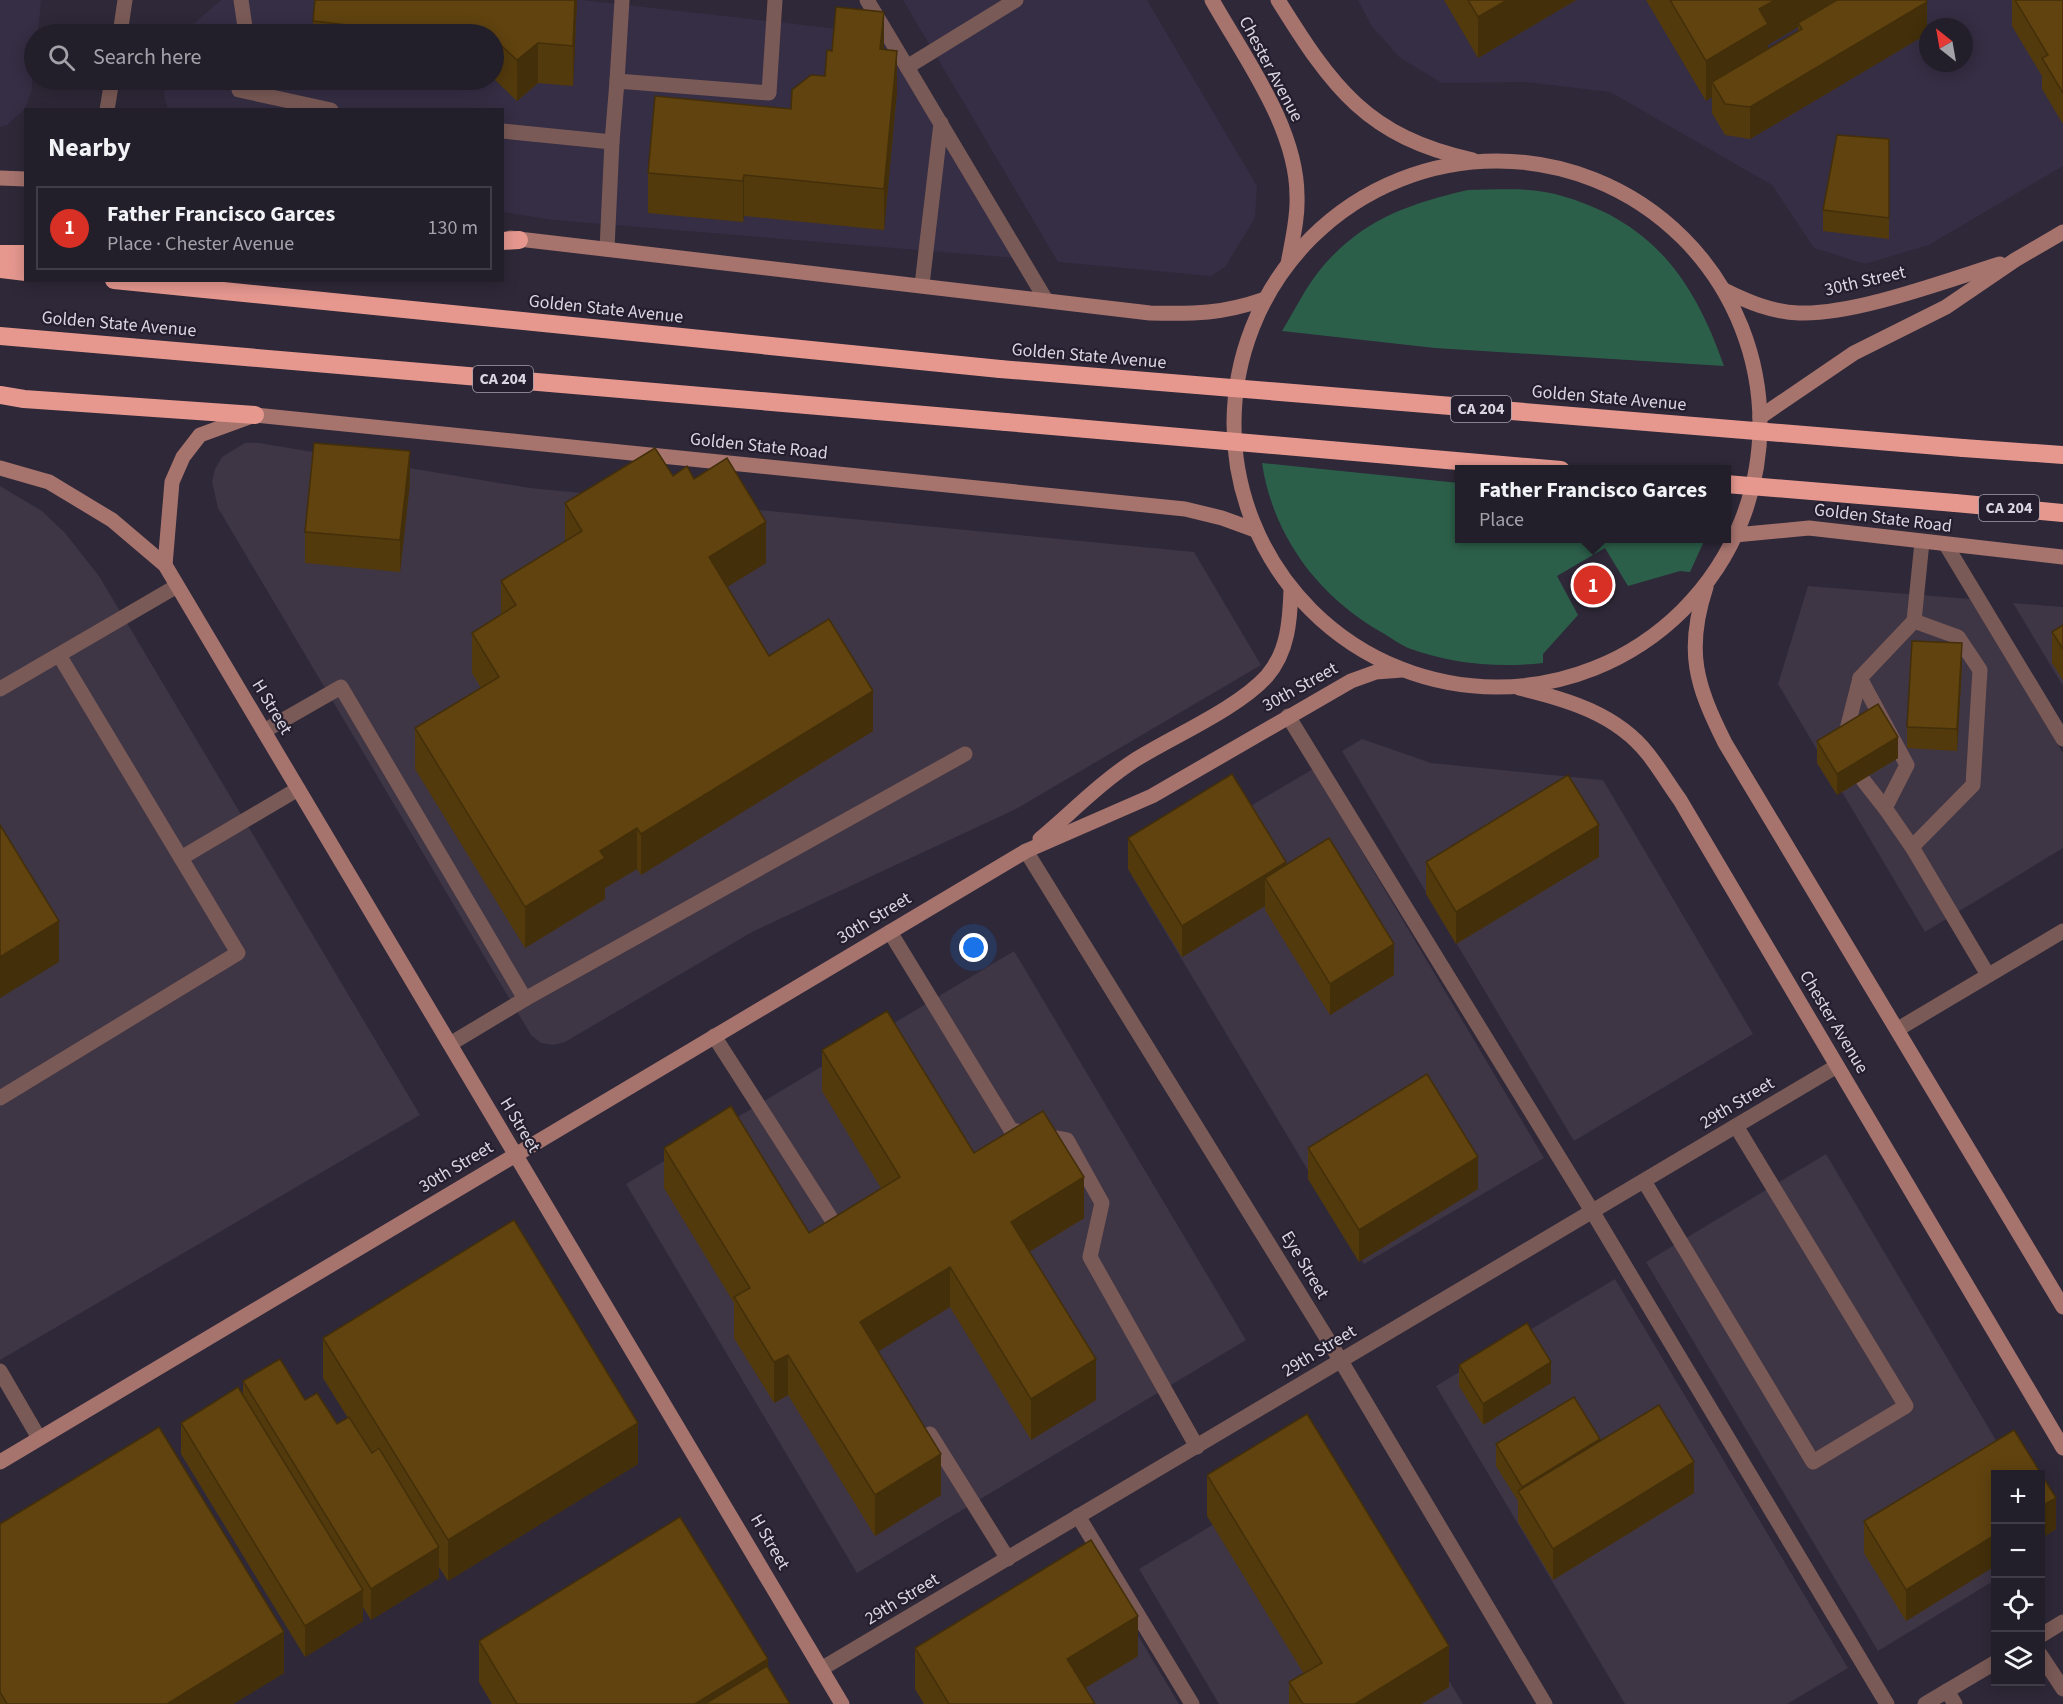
<!DOCTYPE html>
<meta charset="utf-8">
<style>
:root{--surface:#221e2a;--page:#2e2b36;--text:#f1f3f6;--muted:#a2a2a8;--line:#3f3c47;--accent:#d93025}
body{margin:0;font-family:"Source Sans 3",sans-serif;background:var(--page);color:var(--text)}
.controls{position:absolute;right:18px;bottom:18px;display:grid;overflow:hidden;border-radius:0px;box-shadow:0 3px 15px #0003}
.controls button{width:54px;height:54px;display:grid;place-items:center;padding:0;border:0;border-bottom:2px solid var(--line);background:var(--surface);color:var(--text);font:30px sans-serif}
.compass{position:absolute;left:1919px;top:18px;width:54px;height:54px;border-radius:50%;background:var(--surface);box-shadow:0 3px 15px #0003;rotate:329deg}
.you{position:absolute;left:974px;top:948px;width:21px;height:21px;margin:-15px;border:4px solid #fff;border-radius:50%;background:#1a73e8;box-shadow:0 0 0 9px #1a73e833}
.badge{display:grid;place-items:center;width:39px;height:39px;border-radius:50%;background:var(--accent);color:#fff;font-size:20px;font-weight:700}
.pin{position:absolute;translate:-50% -50%;border:3px solid #fff;box-shadow:0 2px 6px #0006}
.popup{position:absolute;left:1455px;top:465px;width:276px;height:78px;box-sizing:border-box;display:grid;place-content:center;border-radius:0px;background:var(--surface);filter:drop-shadow(0 2px 4px #0005);font-size:20px;white-space:nowrap;color:var(--muted)}
.popup b{font-size:22px;color:var(--text)}
.popup::after{content:'';position:absolute;left:50%;top:100%;margin-left:-12px;border:12px solid transparent;border-top-color:var(--surface)}
.list{margin:0;padding:0;list-style:none}
h2{display:flex;justify-content:space-between;align-items:center;height:78px;margin:0;padding:0 24px;font-size:26px}
h2 small{font-size:20px;font-weight:400;color:var(--muted)}
.list li{display:grid;grid-template-columns:39px 1fr auto;gap:18px;align-items:center;box-sizing:border-box;height:84px;margin:0 12px 12px;padding:0 12px;border:2px solid var(--line);border-radius:0px}
.list b{display:block;font-size:22px;white-space:nowrap}
.list p{margin:0;font-size:20px;white-space:nowrap;color:var(--muted)}
.list em{font-size:20px;font-style:normal;color:var(--muted)}
.icon{flex:none;width:33px;height:33px;fill:none;stroke:currentColor;stroke-width:2;stroke-linecap:round;stroke-linejoin:round}
.map{position:relative;flex:none;width:2063px;height:1704px;overflow:hidden}
.search{position:absolute;background:var(--surface);box-shadow:0 3px 15px #0003;left:24px;top:24px;width:480px;height:66px;display:flex;align-items:center;gap:15px;box-sizing:border-box;padding:0 21px;border-radius:33px;color:var(--muted);font-size:22px}
.panel{position:absolute;background:var(--surface);box-shadow:0 3px 15px #0003;left:24px;top:108px;width:480px;height:174px;border-radius:0px}
.map>svg:first-child{display:block}
.commercial{fill:#3e3545}
.built{fill:#362e44;fill-rule:evenodd}
.green{fill:#2c5f49}
.lines{fill:none;stroke-linecap:round;stroke-linejoin:round}
.lane{stroke:#7a5a56;stroke-width:15}
.street{stroke:#7a5a56;stroke-width:15}
.secondary{stroke:#a6736d;stroke-width:15}
.highway{stroke:#e6988f;stroke-width:18}
.highway-bridge{stroke:#e6988f;stroke-width:18}
.wall{fill:#533a0d;fill-rule:evenodd}
.shaded-wall{fill:#432f0a}
.building{fill:#60430f;stroke:#432f0a;stroke-width:1.5}
.labels{text-anchor:middle;dominant-baseline:central;stroke-width:4.5;stroke-linejoin:round;paint-order:stroke}
.shield{fill:#241e2e;stroke:#a39fab;stroke-width:1.5}
.shield-label{font-size:16px;font-weight:bold;fill:#d9d6e1}
.street-label{font-size:18px;fill:#d9d6e1;stroke:#241e2e}
</style>
<div class="map">
<svg width="2063" height="1704" viewBox="0 0 2063 1704">
<rect width="100%" height="100%" fill="#2e2838"/>
<!-- commercial -->
<g class="commercial">
<path d="M245 443H259L530 488 1194 552 1261 665 1016 809 752 932 565 1042 553 1045 541 1043 531 1035 218 508 212 482 215 469 222 457Z"/>
<path d="M0 486 42 511 65 533 99 576 420 1115 0 1360Z"/>
<path d="M1808 586 1971 599 2063 753V848L1925 932 1778 684Z"/>
<path d="M2013 603 2063 607V686Z"/>
<path d="M1362 739 1431 763 1603 780 1753 1034 1574 1141 1342 751Z"/>
<path d="M1313 769 1544 1158 1364 1264 1132 876Z"/>
<path d="M1014 951 1246 1340 857 1573 626 1184Z"/>
<path d="M1826 1154 2016 1474H1996L1995 1580 1878 1651 1646 1262Z"/>
<path d="M1615 1279 1848 1668 1787 1704H1625L1436 1386Z"/>
<path d="M1318 1462 1463 1704H1219L1139 1569Z"/>
<path d="M1109 1587 1179 1704H935Z"/>
</g>
<!-- built -->
<g class="built">
<path d="M0 0H41L38 34H34L32 89 25 109 7 125 0 127Z"/>
<path d="M221 0H582L883 34 1016 258 553 220 503 212 502 110H168L164 94 166 80H494V34H182Z"/>
<path d="M903 0H1147L1257 186 1255 218 1225 267 1211 276 1058 262Z"/>
<path d="M1358 0H2063V166L1929 245 1865 264 1814 248 1772 185 1610 92 1525 82 1442 83 1400 58 1371 25ZM1928 27H1964V63H1928Z"/>
</g>
<!-- green -->
<g class="green">
<path d="M1468 190C1496 190 1528 187 1555 194 1650 219 1693 277 1724 366L1435 348 1282 331C1295 310 1307 284 1324 265 1364 219 1411 203 1468 190Z"/>
<path d="M1262 463 1459 483 1460 538 1705 539 1690 572 1680 571 1628 586 1605 548 1557 576 1578 615 1543 654V663C1498 668 1451 664 1408 648 1399 644 1390 637 1381 632 1318 596 1273 536 1262 463Z"/>
</g>
<g class="lines">
<!-- lane -->
<g class="lane">
<path d="M241 0 246 34"/>
<path d="M867 0 1046 300"/>
<path d="M907 67 1016 0"/>
<path d="M240 80 239 90 331 110"/>
<path d="M617 81 622 0"/>
<path d="M502 131 612 142 617 81 769 93 775 0"/>
<path d="M607 249 612 142"/>
<path d="M922 285 941 123"/>
<path d="M1922 542 1914 621 1958 637 1980 670 1973 785 1912 847 1988 975"/>
<path d="M1946 545 2063 739"/>
<path d="M0 689 177 586"/>
<path d="M1288 716 1592 1211 1887 1704"/>
<path d="M264 731 341 687 525 999 450 1044"/>
<path d="M1844 741 1860 678"/>
<path d="M1863 780 1885 808"/>
<path d="M1912 847 1885 808 1907 765 1860 678 1914 621"/>
<path d="M181 858 298 789"/>
<path d="M890 932 1011 1130 1067 1140 1102 1203 1090 1257 1197 1447"/>
<path d="M525 999 965 754"/>
<path d="M714 1036 832 1220"/>
<path d="M0 1098 238 953 59 655"/>
<path d="M1644 1181 1813 1462 1906 1406 1736 1126"/>
<path d="M0 1371 39 1438"/>
<path d="M930 1434 1008 1559"/>
<path d="M1078 1516 1192 1704"/>
<path d="M2040 1654 2063 1689"/>
<path d="M1947 1691 1955 1704"/>
</g>
<!-- street -->
<g class="street">
<path d="M120 34 125 0"/>
<path d="M107 110 112 80"/>
<path d="M1026 851 1341 1361 1545 1704"/>
<path d="M1898 1029 2063 931"/>
<path d="M2040 1636 2063 1622"/>
<path d="M821 1669 1837 1066"/>
<path d="M1925 1704 1996 1662"/>
</g>
<!-- secondary -->
<g class="secondary">
<path d="M1212 0C1244 57 1297 128 1297 196 1298 219 1292 241 1288 264"/>
<path d="M1278 0C1332 87 1367 137 1473 160"/>
<circle cx="1497" cy="424" r="263"/>
<path d="M0 178 26 179"/>
<path d="M510 238 1150 313C1195 314 1222 314 1265 299"/>
<path d="M1724 290C1748 302 1772 312 1799 313 1855 315 1945 281 2000 264"/>
<path d="M1760 417 1854 353 1946 307 2015 260 2063 232"/>
<path d="M0 468 49 482 112 520 165 565 842 1704"/>
<path d="M1735 535 1809 528 2063 557"/>
<path d="M165 565 172 482 183 457 200 435 255 415 1185 509 1222 518 1255 530"/>
<path d="M1706 587C1685 651 1696 685 1725 743L2063 1307"/>
<path d="M1519 688C1566 699 1617 714 1648 754 1660 769 1669 785 1680 800L2063 1448"/>
<path d="M1040 839C1071 813 1101 782 1135 760 1173 736 1237 709 1267 676 1288 652 1290 620 1291 590"/>
<path d="M0 1462 1026 851 1152 796 1351 681 1376 672 1402 670"/>
</g>
<!-- highway -->
<g class="highway">
<path d="M502 241 519 240"/>
<path d="M0 254H26"/>
<path d="M0 269 26 272"/>
<path d="M114 280 1000 369"/>
<path d="M0 336 1006 422"/>
<path d="M0 395 24 399 255 415"/>
<path d="M1963 448 2063 455"/>
<path d="M1955 503 2063 513"/>
</g>
<!-- highway-bridge -->
<g class="highway-bridge">
<path d="M1000 369 1963 448"/>
<path d="M1006 422 1561 470"/>
<path d="M1726 484 1955 503"/>
</g>
</g>
<!-- wall -->
<g class="wall">
<path d="M577 0 573 86 538 83 517 101 494 79V34H313V21Z"/>
<path d="M1444 0H1576L1478 58Z"/>
<path d="M1646 0H1926L1927 34 1750 139 1725 135 1712 113V97L1706 101ZM1798 27V31L1768 49V45Z"/>
<path d="M2012 0H2063V124L2042 89V76L2012 26Z"/>
<path d="M884 50 897 91 884 230 744 216 743 222 648 213V173L791 109 825 76 832 51Z"/>
<path d="M361 80H377L367 86Z"/>
<path d="M1889 139V239L1823 231V210Z"/>
<path d="M673 476 694 479 766 563 727 587 769 656 873 731 641 875 637 869 605 888V899L525 948 415 769V728L481 688 472 673V633L501 615V581L565 541V503Z"/>
<path d="M410 482 400 572 305 563V532Z"/>
<path d="M2063 625V680L2052 663V632Z"/>
<path d="M1962 665 1957 751 1907 748V727Z"/>
<path d="M1817 741 1898 758 1837 795 1817 763Z"/>
<path d="M1128 838 1286 865 1394 975 1330 1015 1265 910V906L1182 957 1128 869Z"/>
<path d="M1599 857 1456 944 1426 894V862Z"/>
<path d="M822 1050 974 1153 1084 1218 1029 1252 1096 1400 1031 1440 950 1307 878 1351 941 1495 875 1536 788 1395 774 1403 734 1338V1303L664 1188V1148L809 1233 881 1188 822 1091Z"/>
<path d="M1308 1148 1478 1189 1359 1262 1308 1179Z"/>
<path d="M323 1338 638 1464 448 1581 439 1567V1578L371 1620 363 1607V1621L305 1657 181 1454V1423L243 1395V1381L305 1400 337 1424 348 1418 323 1378Z"/>
<path d="M1459 1365 1551 1383 1483 1425 1459 1386Z"/>
<path d="M2014 1430 2056 1498V1529L2040 1539V1474H1995V1566L1906 1621 1864 1553V1521Z"/>
<path d="M1600 1441 1694 1493 1553 1580 1518 1522V1501L1496 1466V1444Z"/>
<path d="M1207 1475 1449 1687 1421 1704H1289V1682L1304 1674 1207 1516Z"/>
<path d="M0 1524 284 1673 233 1704H0Z"/>
<path d="M479 1641 768 1667 790 1704H492L479 1682Z"/>
<path d="M915 1648 1138 1656 1085 1688 1095 1704H924L915 1689Z"/>
</g>
<!-- shaded-wall -->
<g class="shaded-wall">
<path d="M575 0H577L573 86V46Z"/>
<path d="M1507 0H1576L1478 58V17Z"/>
<path d="M1775 0H1844L1798 23V27L1768 45V64L1712 82V97L1706 101V61L1759 9Z"/>
<path d="M1927 2V34L1750 139V107Z"/>
<path d="M884 12V52L880 49Z"/>
<path d="M392 29V34H384Z"/>
<path d="M538 43V83L517 101V60Z"/>
<path d="M897 51V91L884 230V189Z"/>
<path d="M367 80H377L367 86Z"/>
<path d="M744 175V216L743 222V181Z"/>
<path d="M410 451V482L400 572V540Z"/>
<path d="M766 522V563L709 598V557Z"/>
<path d="M1962 643V665L1957 751V729Z"/>
<path d="M873 691V731L641 875V834Z"/>
<path d="M1898 737V758L1837 795V774Z"/>
<path d="M1599 825V857L1456 944V912Z"/>
<path d="M637 828V869L605 888V899L525 948V907L600 851Z"/>
<path d="M1286 862V893L1265 878V906L1182 957V926Z"/>
<path d="M59 921V962L0 998V957Z"/>
<path d="M1394 944V975L1330 1015V984Z"/>
<path d="M1478 1157V1189L1359 1262V1230Z"/>
<path d="M1084 1177V1218L1011 1263V1222Z"/>
<path d="M950 1267V1307L860 1363V1322Z"/>
<path d="M788 1355V1395L774 1403V1362Z"/>
<path d="M1096 1359V1400L1031 1440V1399Z"/>
<path d="M1551 1362V1383L1483 1425V1404Z"/>
<path d="M638 1423V1464L448 1581V1540Z"/>
<path d="M1600 1439V1461L1522 1499V1487Z"/>
<path d="M941 1454V1495L875 1536V1495Z"/>
<path d="M1694 1462V1493L1553 1580V1549Z"/>
<path d="M2056 1498V1529L2040 1539V1507Z"/>
<path d="M1995 1535V1566L1906 1621V1590Z"/>
<path d="M439 1547V1578L371 1620V1589Z"/>
<path d="M363 1590V1621L305 1657V1626Z"/>
<path d="M1138 1616V1656L1067 1699V1659Z"/>
<path d="M284 1632V1673L233 1704H167Z"/>
<path d="M1449 1646V1687L1421 1704H1355Z"/>
<path d="M768 1659V1700L761 1704H695Z"/>
</g>
<!-- building -->
<g class="building">
<path d="M315 0H575L573 46 538 43 517 60 494 39V34H454L392 29 384 34H357L348 25 313 21Z"/>
<path d="M1468 0H1507L1478 17Z"/>
<path d="M1670 0H1775L1759 9 1768 24 1706 61Z"/>
<path d="M1837 0H1926L1927 2 1750 107 1725 104 1712 82 1802 29 1798 23Z"/>
<path d="M2015 0H2063V93L2042 58 2048 55Z"/>
<path d="M836 7 884 12 880 49 897 51 884 189 744 175 743 181 648 173 655 96 791 109 792 90 811 75 825 76 827 50 832 51Z"/>
<path d="M1837 135 1889 139V218L1823 210Z"/>
<path d="M314 443 410 451 400 540 305 532Z"/>
<path d="M655 448 673 476 687 466 694 479 727 458 766 522 709 557 769 656 829 619 873 691 641 834 637 828 600 851 605 858 525 907 415 728 499 677 472 633 516 605 501 581 582 531 565 503Z"/>
<path d="M2063 625V649L2052 632Z"/>
<path d="M1912 641 1962 643 1957 729 1907 727Z"/>
<path d="M1878 704 1898 737 1837 774 1817 741Z"/>
<path d="M1232 774 1286 862 1182 926 1128 838Z"/>
<path d="M1568 775 1599 825 1456 912 1426 862Z"/>
<path d="M0 825 59 921 0 957Z"/>
<path d="M1329 838 1394 944 1330 984 1265 878Z"/>
<path d="M887 1011 974 1153 1043 1111 1084 1177 1011 1222 1096 1359 1031 1399 950 1267 860 1322 941 1454 875 1495 788 1355 774 1362 734 1297 750 1288 664 1148 731 1106 809 1233 900 1177 822 1050Z"/>
<path d="M1427 1074 1478 1157 1359 1230 1308 1148Z"/>
<path d="M514 1220 638 1423 448 1540 323 1338Z"/>
<path d="M1527 1323 1551 1362 1483 1404 1459 1365Z"/>
<path d="M280 1359 305 1400 317 1393 337 1424 349 1417 372 1453 379 1448 439 1547 371 1589 243 1381Z"/>
<path d="M238 1387 363 1590 305 1626 181 1423Z"/>
<path d="M1574 1397 1600 1439 1522 1487 1496 1444Z"/>
<path d="M1659 1405 1694 1462 1553 1549 1518 1491Z"/>
<path d="M1307 1414 1449 1646 1355 1704H1303L1289 1682 1322 1663 1207 1475Z"/>
<path d="M159 1427 284 1632 167 1704H7L0 1692V1524Z"/>
<path d="M2014 1430 2056 1498 2040 1507V1474H1995V1535L1906 1590 1864 1521Z"/>
<path d="M680 1517 768 1659 695 1704H517L479 1641Z"/>
<path d="M1091 1540 1138 1616 1067 1659 1095 1704H949L915 1648Z"/>
<path d="M767 1666 790 1704H705Z"/>
</g>
<g class="labels">
<!-- shield labels -->
<g class="shield">
<rect x="473" y="366" width="60" height="26" rx="4.5"/>
<rect x="1451" y="396" width="60" height="26" rx="4.5"/>
<rect x="1979" y="495" width="60" height="26" rx="4.5"/>
</g>
<g class="shield-label">
<text x="503" y="379">CA 204</text>
<text x="1481" y="409">CA 204</text>
<text x="2009" y="508">CA 204</text>
</g>
<!-- street labels -->
<g class="street-label">
<text transform="translate(1271 69) rotate(62)">Chester Avenue</text>
<text transform="translate(1865 281) rotate(-13)">30th Street</text>
<text transform="translate(606 309) rotate(6)">Golden State Avenue</text>
<text transform="translate(119 324) rotate(5)">Golden State Avenue</text>
<text transform="translate(1089 356) rotate(5)">Golden State Avenue</text>
<text transform="translate(1609 398) rotate(5)">Golden State Avenue</text>
<text transform="translate(759 446) rotate(6)">Golden State Road</text>
<text transform="translate(1883 518) rotate(7)">Golden State Road</text>
<text transform="translate(1300 687) rotate(-29)">30th Street</text>
<text transform="translate(272 707) rotate(59)">H Street</text>
<text transform="translate(874 918) rotate(-31)">30th Street</text>
<text transform="translate(1834 1022) rotate(59)">Chester Avenue</text>
<text transform="translate(1737 1103) rotate(-31)">29th Street</text>
<text transform="translate(520 1125) rotate(59)">H Street</text>
<text transform="translate(456 1167) rotate(-31)">30th Street</text>
<text transform="translate(1305 1265) rotate(59)">Eye Street</text>
<text transform="translate(1319 1351) rotate(-31)">29th Street</text>
<text transform="translate(770 1542) rotate(60)">H Street</text>
<text transform="translate(902 1599) rotate(-31)">29th Street</text>
</g>
</g>
</svg>
<div class="controls">
<button>+</button>
<button>−</button>
<button><svg class="icon" aria-label="locate" viewBox="0 0 24 24"><circle cx="12" cy="12" r="6"/><path d="M12 2v4M12 18v4M2 12h4M18 12h4"/></svg></button>
<button><svg class="icon" aria-label="layers" viewBox="0 0 24 24"><path d="M12 4l9 5-9 5-9-5zM3 14l9 5 9-5"/></svg></button>
</div>
<svg class="compass" viewBox="-18 -18 36 36"><path d="M0-13l5 13h-10z" fill="#e53935"/><path d="M0 13l5-13h-10z" fill="#a2a2a8"/></svg>
<div class="you"></div>
<div class="pin badge" style="left:1593px;top:585px">1</div>
<div class="popup"><b>Father Francisco Garces</b>Place</div>
<div class="search"><svg class="icon" aria-label="search" viewBox="0 0 24 24"><circle cx="10" cy="10" r="6"/><path d="M15 15l6 6"/></svg>Search here</div>
<section class="panel">
<h2>Nearby<small></small></h2>
<ul class="list">
<li><span class="badge">1</span><div><b>Father Francisco Garces</b><p>Place · Chester Avenue</p></div><em>130 m</em></li>
</ul>
</section>
</div>
